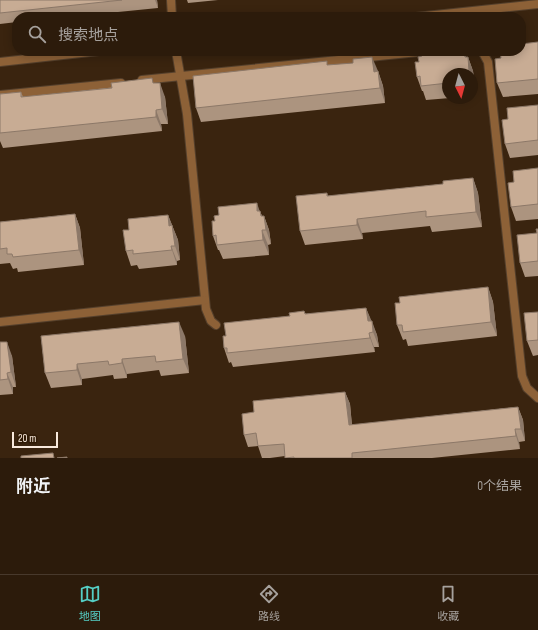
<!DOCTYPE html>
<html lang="zh">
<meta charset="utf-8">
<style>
:root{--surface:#2c1b0b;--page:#382819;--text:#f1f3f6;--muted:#a6a19d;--line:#48392c;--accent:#55cec5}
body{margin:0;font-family:"Sofia Sans Condensed","Noto Sans SC",sans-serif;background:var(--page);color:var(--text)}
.compass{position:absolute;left:442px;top:68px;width:36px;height:36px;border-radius:50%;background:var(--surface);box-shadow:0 2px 10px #0003;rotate:174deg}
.scale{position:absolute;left:12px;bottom:10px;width:46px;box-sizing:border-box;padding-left:4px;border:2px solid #f8e9dc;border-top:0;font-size:11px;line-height:14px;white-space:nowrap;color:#f8e9dc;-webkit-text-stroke:3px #2f1a05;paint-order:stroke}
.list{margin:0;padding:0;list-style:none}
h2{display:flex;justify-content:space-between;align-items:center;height:52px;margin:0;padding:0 16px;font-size:17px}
h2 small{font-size:13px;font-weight:400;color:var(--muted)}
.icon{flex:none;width:22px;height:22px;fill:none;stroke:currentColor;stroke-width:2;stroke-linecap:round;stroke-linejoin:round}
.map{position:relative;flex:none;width:538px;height:458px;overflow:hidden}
.search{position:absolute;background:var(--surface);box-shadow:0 2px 10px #0003;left:12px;right:12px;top:12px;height:44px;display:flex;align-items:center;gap:10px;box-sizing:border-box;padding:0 14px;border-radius:16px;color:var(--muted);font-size:15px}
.sheet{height:116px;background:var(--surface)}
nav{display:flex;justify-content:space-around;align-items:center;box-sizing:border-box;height:56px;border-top:1px solid var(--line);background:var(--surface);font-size:11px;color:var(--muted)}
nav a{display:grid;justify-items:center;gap:2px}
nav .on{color:var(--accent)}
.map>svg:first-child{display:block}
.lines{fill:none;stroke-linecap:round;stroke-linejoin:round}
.lane-casing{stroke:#55402c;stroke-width:10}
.lane{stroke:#8d6137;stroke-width:8}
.wall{fill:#ac947f}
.shaded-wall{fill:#8c7868}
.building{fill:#c8ac94;stroke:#8c7868}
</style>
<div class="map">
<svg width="538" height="458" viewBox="0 0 538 458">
<rect width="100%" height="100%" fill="#3a240f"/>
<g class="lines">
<!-- lane casing -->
<g class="lane-casing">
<g id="lane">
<path d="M171 0 172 17"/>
<path d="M416 17 538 4"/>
<path d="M176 51 187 114 206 309 211 321 216 325"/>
<path d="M482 51 488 62 522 376 527 388 538 398"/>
<path d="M0 62 99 51"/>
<path d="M142 80 428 51"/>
<path d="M0 95 121 83"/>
<path d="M0 322 205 300"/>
</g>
</g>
<!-- lane -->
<use href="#lane" class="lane"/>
</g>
<!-- wall -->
<g class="wall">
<path d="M0 0H157L158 8 68 17H17V22L0 24Z"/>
<path d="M187 0H218L188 3Z"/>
<path d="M538 42V94L503 97 497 83 501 58Z"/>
<path d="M422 51H463L466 57H468L473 71 475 85 472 86V74H448V98H450L426 100 423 91H422L417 77 419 62 422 56Z"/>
<path d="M328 65 378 71 383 86 385 103 201 122 196 108Z"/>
<path d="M154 83 165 97 168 124H161L162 131 3 148 0 141V94L21 92 23 97Z"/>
<path d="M538 105V155L510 158 505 144 508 119Z"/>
<path d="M538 168V219L516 221 511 207 514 182Z"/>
<path d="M473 178 478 193 482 227 432 232 430 226 362 233 363 239 305 245 300 231 327 193 328 196 443 184Z"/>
<path d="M260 211 262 216H264L269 230 271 244 268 245 269 255 223 259 219 250H218L213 236 215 221Z"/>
<path d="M75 214 80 228 84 265 18 272 17 268 13 269 10 263 0 264V222Z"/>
<path d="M168 215 178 240 180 260 177 261V265L139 269 137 265 131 266 126 251 129 230Z"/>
<path d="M538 229V276L525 277 520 263 537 233Z"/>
<path d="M488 287 493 302 497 336 408 346 406 339 403 340 397 325Z"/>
<path d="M366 308 371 321 377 335 379 347H374L375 352 233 367 231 362 229 363 224 348 226 336 304 311 306 314Z"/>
<path d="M538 312V355L533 356 527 341Z"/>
<path d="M41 336H185L189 373 161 376 159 370 127 374V378L114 379 113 375 82 379V385L51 388 45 373Z"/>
<path d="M0 342 12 356 16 387H13V394L0 395Z"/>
<path d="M345 392 350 404 352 425 518 407 523 420 525 441 519 442 520 449 432 458H285V456L270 458H262L258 446 248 447 244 435 254 412Z"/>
</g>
<!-- shaded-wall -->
<g class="shaded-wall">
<path d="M155 0H157L158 8Z"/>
<path d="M461 51H463L465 56 464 52 469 65 468 57 473 71 475 85 472 78V74H471L466 59V67Z"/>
<path d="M372 57 378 71 374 72Z"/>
<path d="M378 71 383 86 385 103 380 88Z"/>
<path d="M160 83 165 97 168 124 162 109Z"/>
<path d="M156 110 161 124 162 131 156 117Z"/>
<path d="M473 178 478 193 482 227 476 212Z"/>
<path d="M257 203 261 215 260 211 265 224 264 216 269 230 271 244 266 230 257 211Z"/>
<path d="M75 214 80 228 84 265 79 250Z"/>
<path d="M168 215 178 240 180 260 175 246 169 226Z"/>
<path d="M357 219 362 233 363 239 357 225Z"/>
<path d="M262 230 268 245 269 255 263 240Z"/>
<path d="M171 246 177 261V265L172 250Z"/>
<path d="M488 287 493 302 497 336 491 322Z"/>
<path d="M366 308 372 322 368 321Z"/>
<path d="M372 321 377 335 379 347 373 332Z"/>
<path d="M179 322 185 336 189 373 183 359Z"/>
<path d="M369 333 374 347 375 352 370 338Z"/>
<path d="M7 342 12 356 16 387 11 372Z"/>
<path d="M122 359 127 374V378L122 363Z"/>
<path d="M77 364 82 379V385L77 370Z"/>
<path d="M7 373 13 387V394L8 379Z"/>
<path d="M345 392 350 404 353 438 349 425Z"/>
<path d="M518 407 523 420 525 441 521 429Z"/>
<path d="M515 429 519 442 520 449 516 436Z"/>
</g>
<!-- building -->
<g class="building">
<path d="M0 0H122L0 13Z"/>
<path d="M538 42V79L497 83 495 59 501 58 500 51H521V44Z"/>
<path d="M422 51H461V52H464L465 57H468L469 71H466V74H448V83L421 86 420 76 417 77 415 62H419L418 57 422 56Z"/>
<path d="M372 57 374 72 378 71 380 88 196 108 193 76 327 61V65L353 63V59Z"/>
<path d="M152 78 153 83H160L162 109 156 110V117L0 133V94L21 92V97L112 88 111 83Z"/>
<path d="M538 105V140L505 144 502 120 508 119 507 108Z"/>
<path d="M538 168V204L511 207 508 183 514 182 513 171Z"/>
<path d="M473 178 476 212 426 217V211L357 219V225L300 231 296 196 327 193V196L443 184V181Z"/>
<path d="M257 203V211H260L261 216H264L266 230H262L263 240 217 245 216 235 213 236 212 221H215L214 216 219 215 218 207Z"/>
<path d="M75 214 79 250 13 257 12 254H7V248L0 249V222Z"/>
<path d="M168 215 169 226 172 225 175 246H171L172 250 133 254V250L126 251 123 230H129L128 219Z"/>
<path d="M536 229H538V261L520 263 517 235 537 233Z"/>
<path d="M488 287 491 322 403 332 402 325H397L395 303H400L399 297Z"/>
<path d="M366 308 368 321H372L373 332 369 333 370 338 227 353V348H224L223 336H226L224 323 290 316 289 313 304 311 305 314Z"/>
<path d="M538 312V340L527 341 524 313Z"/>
<path d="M179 322 183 359 156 362 155 356 122 359V363L109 365 108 361 77 364V370L45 373 41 336Z"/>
<path d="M0 342H7L11 372 7 373 8 379 0 380Z"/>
<path d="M345 392 349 425 518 407 521 429H515L516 436 352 453V458H294V457L285 458 284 444 258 446 256 433 244 435 242 414 254 412 253 401Z"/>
<path d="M53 453 54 458H21V456Z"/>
<path d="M67 457V458H57Z"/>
</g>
</svg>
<svg class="compass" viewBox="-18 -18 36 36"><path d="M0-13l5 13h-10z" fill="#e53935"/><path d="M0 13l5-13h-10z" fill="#a6a19d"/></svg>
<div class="scale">20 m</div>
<div class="search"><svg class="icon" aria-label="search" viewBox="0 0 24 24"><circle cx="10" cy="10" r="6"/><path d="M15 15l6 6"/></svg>搜索地点</div>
</div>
<section class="sheet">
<h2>附近<small>0个结果</small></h2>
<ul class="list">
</ul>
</section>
<nav>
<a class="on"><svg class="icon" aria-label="map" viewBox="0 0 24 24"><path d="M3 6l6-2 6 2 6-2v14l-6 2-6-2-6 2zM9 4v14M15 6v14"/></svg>地图</a>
<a><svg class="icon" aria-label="directions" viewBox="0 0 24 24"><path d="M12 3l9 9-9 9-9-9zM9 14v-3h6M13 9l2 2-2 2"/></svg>路线</a>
<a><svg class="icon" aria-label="saved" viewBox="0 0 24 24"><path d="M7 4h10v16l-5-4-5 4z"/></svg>收藏</a>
</nav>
